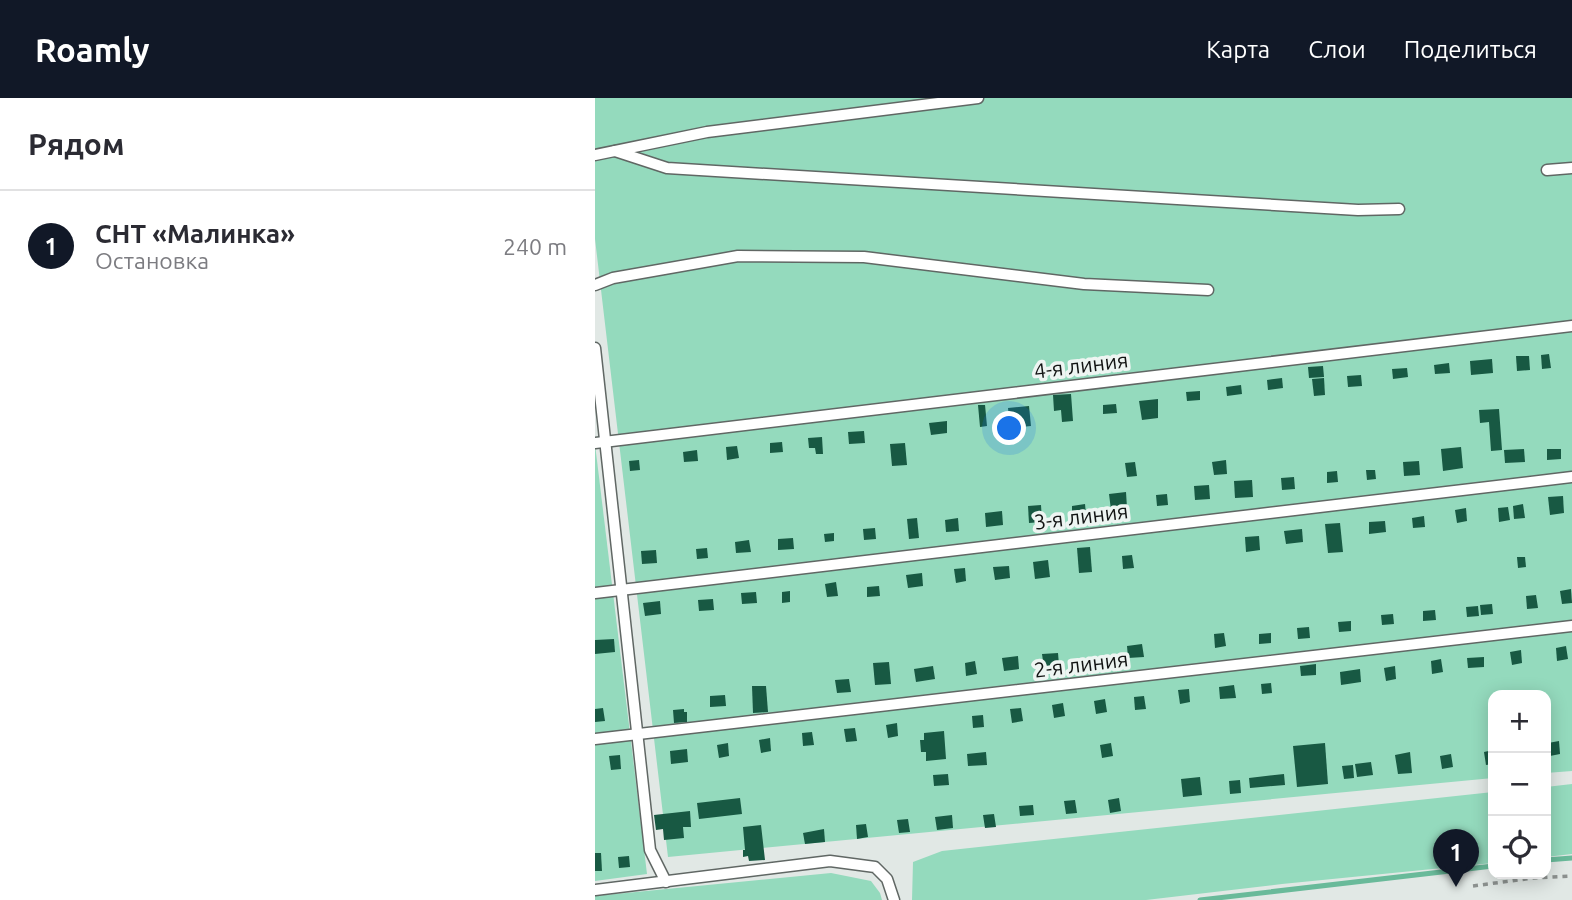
<!DOCTYPE html>
<html lang="ru">
<meta charset="utf-8">
<style>
:root{--surface:#fff;--page:#f7f7f7;--text:#2b2b33;--muted:#7c7c81;--line:#e1e1e2;--accent:#111827}
body{margin:0;font-family:Ubuntu,sans-serif;background:var(--page);color:var(--text)}
.controls{position:absolute;right:21px;bottom:21px;display:grid;overflow:hidden;border-radius:14px;box-shadow:0 4px 18px #0003}
.controls button{width:63px;height:63px;display:grid;place-items:center;padding:0;border:0;border-bottom:2px solid var(--line);background:var(--surface);color:var(--text);font:35px sans-serif}
.you{position:absolute;left:415px;top:331px;width:24px;height:24px;margin:-18px;border:5px solid #fff;border-radius:50%;background:#1a73e8;box-shadow:0 0 0 10px #1a73e833}
.badge{display:grid;place-items:center;width:46px;height:46px;border-radius:50%;background:var(--accent);color:#fff;font-size:23px;font-weight:700}
.pin{position:absolute;translate:-50% -58px;filter:drop-shadow(0 2px 4px #0008)}
.pin::after{content:'';position:absolute;top:37px;width:24px;height:21px;background:inherit;clip-path:polygon(0 0,100% 0,50% 100%)}
.list{margin:0;padding:0;list-style:none}
h2{display:flex;justify-content:space-between;align-items:center;height:91px;margin:0;padding:0 28px;font-size:30px}
h2 small{font-size:23px;font-weight:400;color:var(--muted)}
.list li{display:grid;grid-template-columns:46px 1fr auto;gap:21px;align-items:center;box-sizing:border-box;height:112px;padding:0 28px;border-top:2px solid var(--line)}
.list b{display:block;font-size:26px;white-space:nowrap}
.list p{margin:0;font-size:23px;white-space:nowrap;color:var(--muted)}
.list em{font-size:23px;font-style:normal;color:var(--muted)}
.icon{flex:none;width:38px;height:38px;fill:none;stroke:currentColor;stroke-width:2;stroke-linecap:round;stroke-linejoin:round}
.map{position:relative;flex:none;width:977px;height:802px;overflow:hidden}
header{display:flex;align-items:center;gap:42px;box-sizing:border-box;height:98px;padding:0 35px;background:var(--accent);color:#fff}
header strong{font-size:33px}
nav{display:flex;gap:38px;margin-inline-start:auto;font-size:24px}
main{display:flex}
aside{flex:1;background:var(--surface)}
.map>svg:first-child{display:block}
.green{fill:#94dabd}
.lines{fill:none;stroke-linecap:round;stroke-linejoin:round}
.stream{stroke:#69ba9a;stroke-width:5}
.building{fill:#185943}
.lane-casing{stroke:#606764;stroke-width:13}
.path{stroke:#8c918f;stroke-width:3.5;stroke-dasharray:5 5;stroke-linecap:butt}
.lane{stroke:#fff;stroke-width:10}
.labels{text-anchor:middle;dominant-baseline:central;stroke-width:7;stroke-linejoin:round;paint-order:stroke}
.street-label{font-size:21px;fill:#121413;stroke:#eef5f2}
</style>
<header>
<strong>Roamly</strong>
<nav><a>Карта</a><a>Слои</a><a>Поделиться</a></nav>
</header>
<main>
<aside>
<h2>Рядом<small></small></h2>
<ul class="list">
<li><span class="badge">1</span><div><b>СНТ «Малинка»</b><p>Остановка</p></div><em>240 m</em></li>
</ul>
</aside>
<div class="map">
<svg width="977" height="802" viewBox="0 0 977 802">
<rect width="100%" height="100%" fill="#e1e8e5"/>
<!-- green -->
<g class="green">
<path d="M0 0H977V673L951 675V597H898V680L73 759 0 141Z"/>
<path d="M0 346 52 776 0 783Z"/>
<path d="M977 686V756L951 759V689Z"/>
<path d="M898 694V765L687 786 551 802H317L318 764 347 753Z"/>
<path d="M236 775 276 783 285 795 287 802H0V798Z"/>
</g>
<g class="lines">
<!-- stream -->
<g class="stream">
<path d="M951 762 977 760"/>
<path d="M605 802 898 768"/>
</g>
</g>
<!-- building -->
<g class="building">
<path d="M954 256 956 270 947 271 946 257Z"/>
<path d="M921 258H934L935 272 922 273Z"/>
<path d="M897 261 898 275 876 277 875 263Z"/>
<path d="M854 265 855 275 840 276 839 267Z"/>
<path d="M728 268 729 279 714 280 713 269Z"/>
<path d="M812 270 813 279 798 281 797 271Z"/>
<path d="M766 277 767 288 753 289 752 278Z"/>
<path d="M687 280 688 290 673 292 672 282Z"/>
<path d="M729 280 730 297 719 298 717 281Z"/>
<path d="M646 287 647 296 632 298 631 289Z"/>
<path d="M605 293V302L592 303 591 294Z"/>
<path d="M476 296 478 323 467 324 466 312 459 313 458 297Z"/>
<path d="M563 301V320L547 322 544 303Z"/>
<path d="M521 306 522 315 508 316V307Z"/>
<path d="M383 307H390L392 328 385 329Z"/>
<path d="M434 308 436 328 415 330 413 310Z"/>
<path d="M904 311 907 352 896 353 894 324 885 325 884 312Z"/>
<path d="M352 323V335L336 337 334 325Z"/>
<path d="M269 333 270 345 254 346 253 334Z"/>
<path d="M227 339 228 356H221L220 350H214L213 340Z"/>
<path d="M187 344 188 354 175 355V345Z"/>
<path d="M310 345 312 367 297 368 295 346Z"/>
<path d="M142 348 144 360 132 362 131 349Z"/>
<path d="M866 349 868 370 848 373 846 351Z"/>
<path d="M929 351 930 364 910 365 909 352Z"/>
<path d="M952 351H966V361L952 362Z"/>
<path d="M102 352 103 363 89 364 88 354Z"/>
<path d="M44 362 45 372 35 373 34 363Z"/>
<path d="M631 362 632 376 619 377 617 364Z"/>
<path d="M824 363 825 377 809 378 808 364Z"/>
<path d="M540 364 542 378 532 379 530 365Z"/>
<path d="M771 372H780L781 381 772 382Z"/>
<path d="M742 373 743 384 732 385V374Z"/>
<path d="M699 379 700 391 687 392 686 380Z"/>
<path d="M657 382 658 399 640 400 639 383Z"/>
<path d="M614 387 615 401 600 402 599 388Z"/>
<path d="M531 394 532 410 516 412 514 396Z"/>
<path d="M572 396 573 407 562 408 561 397Z"/>
<path d="M968 398 969 415 955 417 953 399Z"/>
<path d="M490 406 491 416 477 417V408Z"/>
<path d="M928 406 930 420 919 421 918 408Z"/>
<path d="M446 407 447 424 434 425 433 408Z"/>
<path d="M913 409 915 422 904 424 903 410Z"/>
<path d="M871 410 872 423 862 425 860 412Z"/>
<path d="M407 413 408 427 391 429 390 415Z"/>
<path d="M829 418 830 429 818 430 817 420Z"/>
<path d="M322 420 324 440 314 441 312 421Z"/>
<path d="M363 420 364 433 351 434 350 422Z"/>
<path d="M790 423 791 434 774 436V424Z"/>
<path d="M745 425 748 454 733 455 730 426Z"/>
<path d="M280 430 281 441 269 442 268 431Z"/>
<path d="M707 431 708 444 691 446 689 433Z"/>
<path d="M239 435V443L230 444 229 436Z"/>
<path d="M664 438 665 452 651 454 650 439Z"/>
<path d="M198 440 199 451 183 452V441Z"/>
<path d="M154 442 156 454 141 455 140 444Z"/>
<path d="M495 449 497 474 484 475 482 450Z"/>
<path d="M112 450 113 460 102 461 101 451Z"/>
<path d="M61 452 62 465 47 466 46 453Z"/>
<path d="M537 457 539 470 528 471 527 458Z"/>
<path d="M922 459H930L931 469 923 470Z"/>
<path d="M453 462 455 479 440 481 438 464Z"/>
<path d="M414 468 415 480 400 482 398 469Z"/>
<path d="M370 470 371 483 361 485 359 471Z"/>
<path d="M327 475 328 488 313 490 311 477Z"/>
<path d="M241 484 243 498 232 499 230 486Z"/>
<path d="M284 488 285 498 272 499V489Z"/>
<path d="M976 491 977 505 967 506 965 493Z"/>
<path d="M195 493V504L187 505V494Z"/>
<path d="M161 494 162 505 147 506 146 495Z"/>
<path d="M941 497 943 510 932 511 931 498Z"/>
<path d="M118 501 119 512 104 513 103 502Z"/>
<path d="M65 503 66 516 50 518 48 505Z"/>
<path d="M897 506 898 516 886 517 885 507Z"/>
<path d="M883 508 884 518 872 519 871 509Z"/>
<path d="M840 512 841 522 828 523V513Z"/>
<path d="M798 516 799 526 787 527 786 517Z"/>
<path d="M756 523V533L744 534 743 524Z"/>
<path d="M714 529 715 540 703 541 702 530Z"/>
<path d="M629 535 631 548 620 550 619 536Z"/>
<path d="M676 535V545L664 546V536Z"/>
<path d="M19 541 20 554 0 556V542Z"/>
<path d="M547 546 549 559 533 560 532 548Z"/>
<path d="M971 548 973 561 962 563 961 550Z"/>
<path d="M926 552 927 565 917 567 915 554Z"/>
<path d="M463 555 464 567 449 570 447 556Z"/>
<path d="M423 558 424 571 409 573 407 560Z"/>
<path d="M508 558 509 571 494 573 492 560Z"/>
<path d="M889 559V569L873 570 872 560Z"/>
<path d="M846 561 848 574 837 576 836 563Z"/>
<path d="M380 563 382 576 371 578 370 565Z"/>
<path d="M294 564 296 586 280 587 278 565Z"/>
<path d="M721 566V577L706 578 705 568Z"/>
<path d="M338 568 340 581 321 584 319 571Z"/>
<path d="M800 568 801 581 791 583 789 570Z"/>
<path d="M765 571 766 584 746 587 745 574Z"/>
<path d="M254 581 256 594 242 595 240 582Z"/>
<path d="M676 585 677 595 667 596 666 586Z"/>
<path d="M639 587 641 600 625 601 624 589Z"/>
<path d="M157 588H171L173 614 158 615Z"/>
<path d="M594 591 595 604 585 606 583 592Z"/>
<path d="M130 597 131 608 115 609V598Z"/>
<path d="M549 598 551 611 540 612 539 599Z"/>
<path d="M510 601 512 614 501 616 499 603Z"/>
<path d="M468 605 470 618 459 620 457 607Z"/>
<path d="M8 610 10 623 0 624V611Z"/>
<path d="M426 610 428 623 417 625 415 611Z"/>
<path d="M89 611V614H92V624L79 625 78 612Z"/>
<path d="M388 617 389 629 378 630 377 618Z"/>
<path d="M302 625 303 638 293 640 291 627Z"/>
<path d="M260 630 262 643 251 644 249 631Z"/>
<path d="M349 633 351 661 331 663V654H326L325 642H329V635Z"/>
<path d="M217 634 219 647 208 648 207 635Z"/>
<path d="M175 640 176 653 166 655 164 642Z"/>
<path d="M964 643 965 656 955 658 953 645Z"/>
<path d="M133 645 134 658 124 660 122 647Z"/>
<path d="M516 645 518 658 507 660 505 647Z"/>
<path d="M730 645 733 686 702 689 698 648Z"/>
<path d="M92 651 93 664 76 666 75 653Z"/>
<path d="M898 652V666L891 667 889 654Z"/>
<path d="M391 654 392 667 373 668 372 656Z"/>
<path d="M815 654 817 675 803 676 800 657Z"/>
<path d="M856 656 858 669 847 671 845 658Z"/>
<path d="M25 657 26 671 16 672 14 658Z"/>
<path d="M776 664 778 677 762 679 760 666Z"/>
<path d="M758 667 759 680 749 681 747 668Z"/>
<path d="M353 676 354 687 339 688 338 677Z"/>
<path d="M689 676 690 687 655 690 654 680Z"/>
<path d="M605 679 607 697 588 699 586 681Z"/>
<path d="M645 682 646 695 635 696 634 683Z"/>
<path d="M145 700 147 716 104 721 102 705Z"/>
<path d="M524 700 526 713 515 715 513 702Z"/>
<path d="M480 702 482 715 471 716 469 703Z"/>
<path d="M438 707 439 717 425 718 424 708Z"/>
<path d="M95 713 96 729H88L89 740 69 742 68 731 61 732 59 717Z"/>
<path d="M399 716 401 729 390 730 388 717Z"/>
<path d="M357 717 358 730 342 732 340 719Z"/>
<path d="M313 721 315 734 304 735 302 722Z"/>
<path d="M271 726 273 739 262 741 261 727Z"/>
<path d="M166 727 170 762 154 763 153 758 148 759V752H150L148 729Z"/>
<path d="M229 731 230 744 210 746 208 735Z"/>
<path d="M0 755H6L7 773H0Z"/>
<path d="M34 758 35 769 24 770 23 759Z"/>
</g>
<g class="lines">
<!-- lane casing -->
<g class="lane-casing">
<g id="lane">
<path d="M20 53 72 70 763 112 804 111"/>
<path d="M0 57 112 34 383 0"/>
<path d="M952 72 977 70"/>
<path d="M0 187 18 180 143 158 269 159 489 186 613 192"/>
<path d="M0 250 55 752 71 784"/>
<path d="M0 345 977 228"/>
<path d="M0 495 977 379"/>
<path d="M0 641 977 528"/>
<path d="M0 792 235 763 280 769 292 781 299 802"/>
</g>
</g>
<!-- path -->
<path class="path" d="M878 788 938 780 977 778"/>
<!-- lane -->
<use href="#lane" class="lane"/>
</g>
<g class="labels">
<!-- street labels -->
<g class="street-label">
<text transform="translate(486 267) rotate(-7)">4-я линия</text>
<text transform="translate(486 418) rotate(-7)">3-я линия</text>
<text transform="translate(486 566) rotate(-7)">2-я линия</text>
</g>
</g>
</svg>
<div class="controls">
<button>+</button>
<button>−</button>
<button><svg class="icon" aria-label="locate" viewBox="0 0 24 24"><circle cx="12" cy="12" r="6"/><path d="M12 2v4M12 18v4M2 12h4M18 12h4"/></svg></button>
</div>
<div class="you"></div>
<div class="pin badge" style="left:861px;top:789px">1</div>
</div>
</main>
